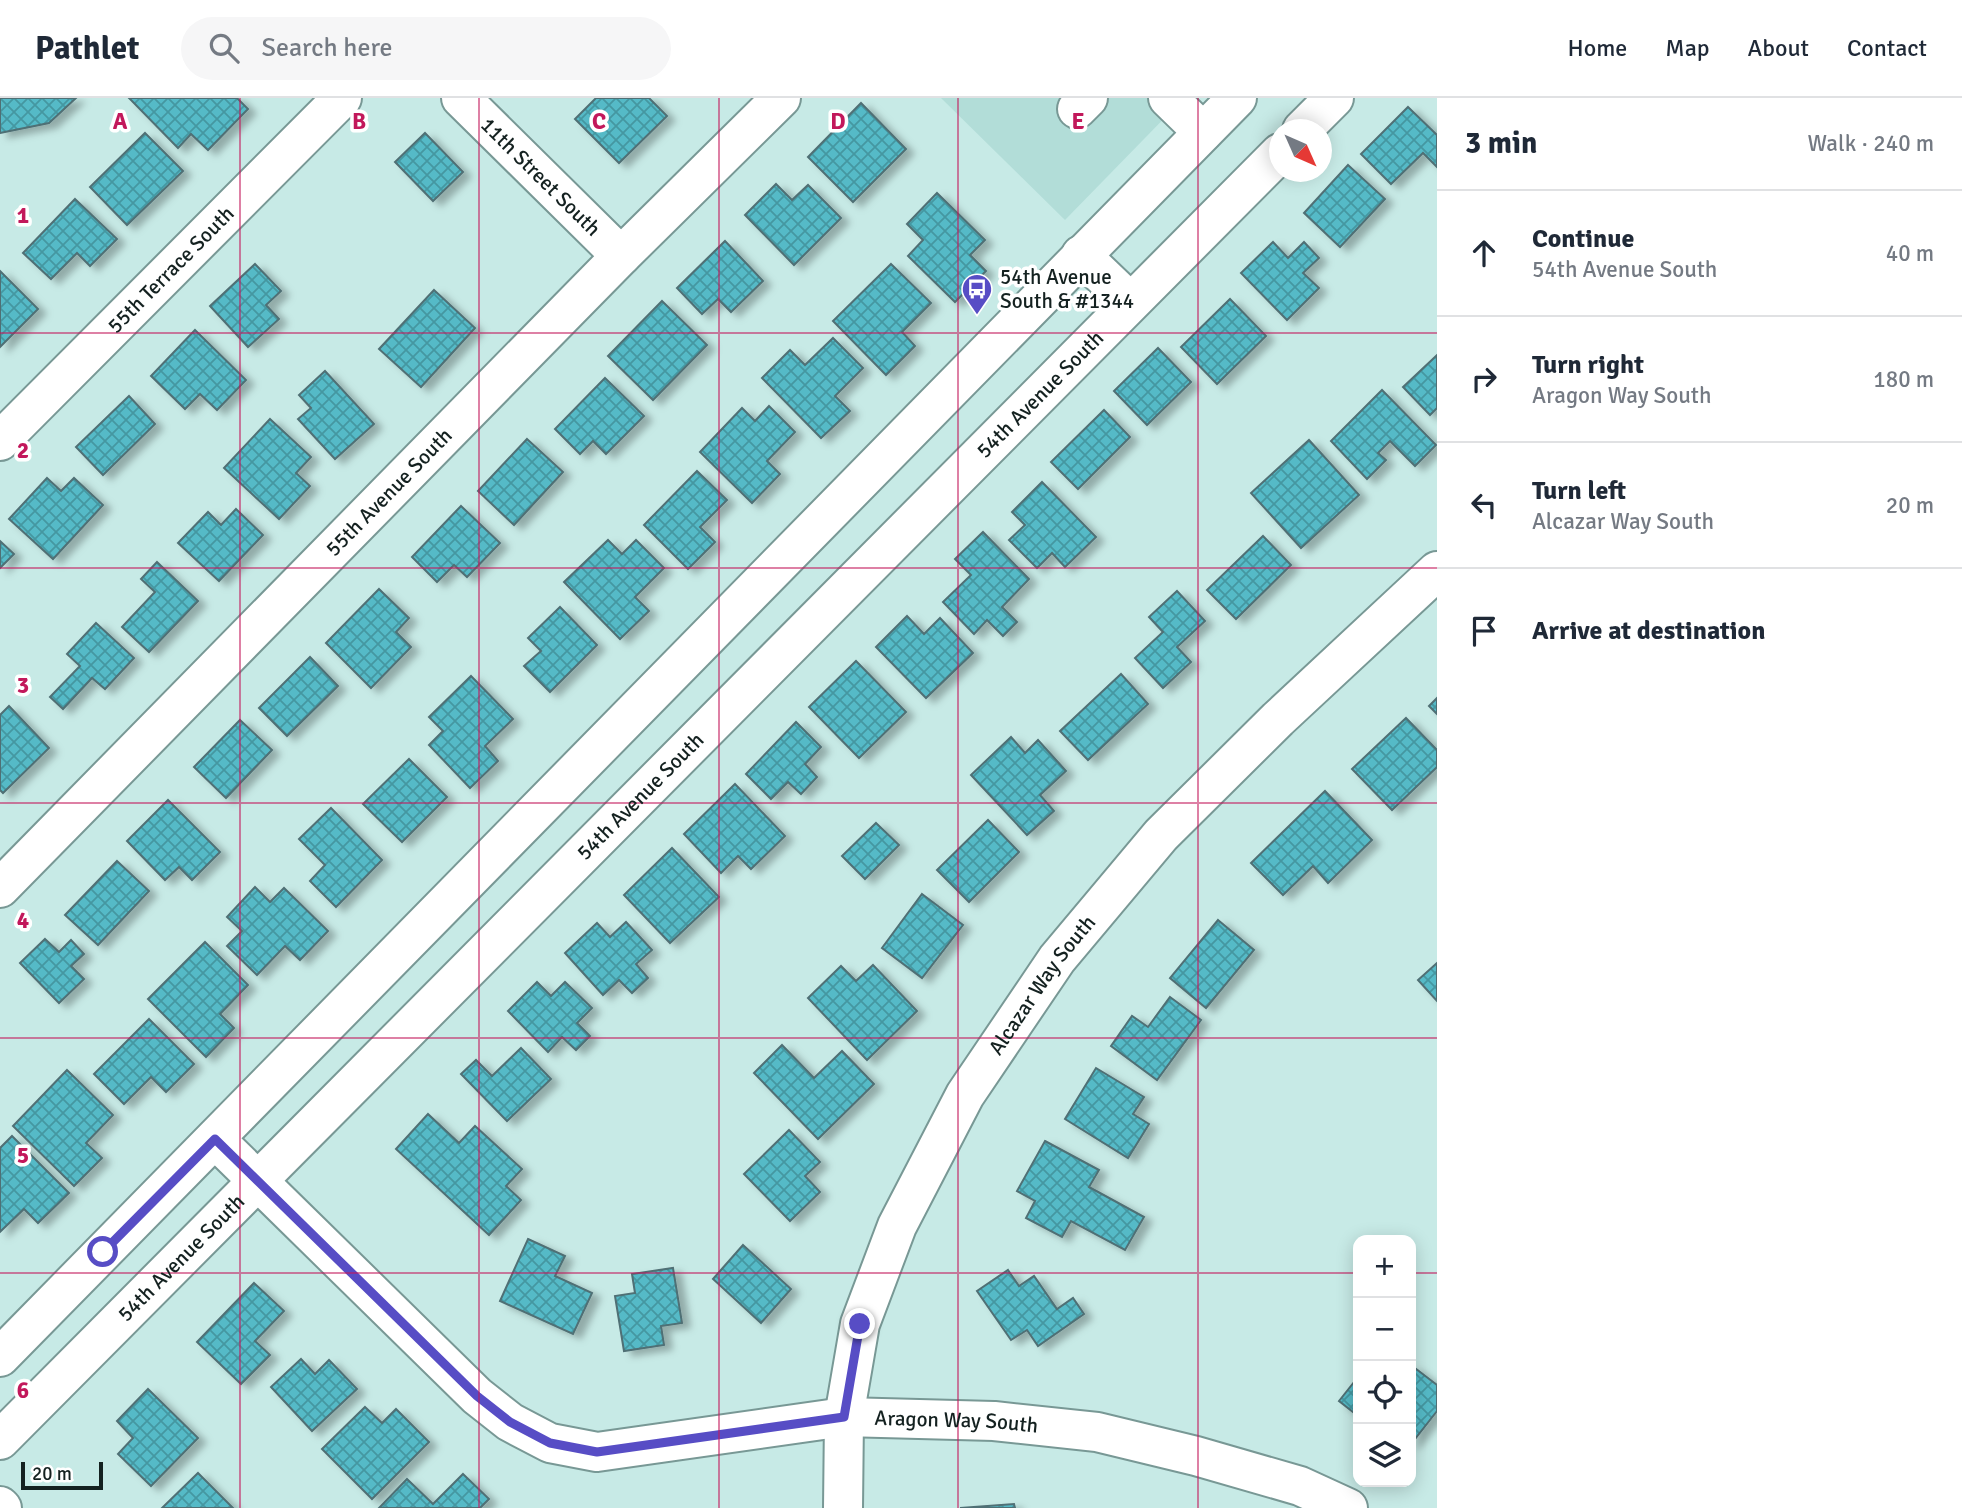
<!DOCTYPE html>
<meta charset="utf-8">
<style>
:root{--surface:#fff;--page:#f6f6f7;--text:#1f2937;--muted:#747a83;--line:#e0e1e3}
body{margin:0;font-family:Signika,sans-serif;background:var(--page);color:var(--text)}
.controls{position:absolute;right:21px;bottom:21px;display:grid;overflow:hidden;border-radius:14px;box-shadow:0 4px 18px #0003}
.controls button{width:63px;height:63px;display:grid;place-items:center;padding:0;border:0;border-bottom:2px solid var(--line);background:var(--surface);color:var(--text);font:35px sans-serif}
.compass{position:absolute;left:1269px;top:21px;width:63px;height:63px;border-radius:50%;background:var(--surface);box-shadow:0 4px 18px #0003;rotate:135deg}
.scale{position:absolute;left:21px;bottom:18px;width:82px;box-sizing:border-box;padding-left:7px;border:4px solid #142120;border-top:0;font-size:19px;line-height:24px;white-space:nowrap;color:#142120;-webkit-text-stroke:5px #fff;paint-order:stroke}
.stop{position:absolute;width:21px;height:21px;margin:-16px;border:5px solid #574dc5;border-radius:50%;background:#fff}
.stop.end{background:#574dc5;border-color:#fff;box-shadow:0 2px 7px #0008}
.list{margin:0;padding:0;list-style:none}
h2{display:flex;justify-content:space-between;align-items:center;height:91px;margin:0;padding:0 28px;font-size:30px}
h2 small{font-size:23px;font-weight:400;color:var(--muted)}
.list li{display:grid;grid-template-columns:46px 1fr auto;gap:21px;align-items:center;box-sizing:border-box;height:126px;padding:0 28px;border-top:2px solid var(--line)}
.list b{display:block;font-size:26px;white-space:nowrap}
.list p{margin:0;font-size:23px;white-space:nowrap;color:var(--muted)}
.list em{font-size:23px;font-style:normal;color:var(--muted)}
.icon{flex:none;width:38px;height:38px;fill:none;stroke:currentColor;stroke-width:2;stroke-linecap:round;stroke-linejoin:round}
.map{position:relative;flex:none;width:1437px;height:1410px;overflow:hidden}
header{display:flex;align-items:center;gap:42px;box-sizing:border-box;height:98px;padding:0 35px;background:var(--surface);border-bottom:2px solid var(--line)}
header strong{font-size:33px}
nav{display:flex;gap:38px;margin-inline-start:auto;font-size:24px}
.search{width:490px;height:63px;background:var(--page);display:flex;align-items:center;gap:18px;box-sizing:border-box;padding:0 24px;border-radius:38px;color:var(--muted);font-size:26px}
main{display:flex}
aside{flex:1;background:var(--surface)}
.map>svg:first-child{display:block}
.built{fill:#b2ddd8}
.building{fill:url(#building-cross-hatch);stroke:#506f74;stroke-width:2;filter:url(#shadow)}
.lines{fill:none;stroke-linecap:round;stroke-linejoin:round}
.minor-casing{stroke:#789895;stroke-width:42}
.major-casing{stroke:#789895;stroke-width:42}
.minor{stroke:#fff;stroke-width:38}
.major{stroke:#fff;stroke-width:38}
.route{stroke:#574dc5;stroke-width:9}
.grid{fill:none;stroke:#c2185b;stroke-width:2;stroke-opacity:0.55}
.labels{text-anchor:middle;dominant-baseline:central;stroke-width:7;stroke-linejoin:round;paint-order:stroke}
.street-label{font-size:21px;fill:#142120;stroke:#fff}
.poi-label{font-size:21px;fill:#142120;stroke:#fff;text-anchor:start}
.grid-label{font-size:23px;text-anchor:middle;font-weight:bold;fill:#c2185b;stroke:#fff;stroke-width:7;stroke-linejoin:round;paint-order:stroke}
</style>
<header>
<strong>Pathlet</strong>
<div class="search"><svg class="icon" aria-label="search" viewBox="0 0 24 24"><circle cx="10" cy="10" r="6"/><path d="M15 15l6 6"/></svg>Search here</div>
<nav><a>Home</a><a>Map</a><a>About</a><a>Contact</a></nav>
</header>
<main>
<div class="map">
<svg width="1437" height="1410" viewBox="0 0 1437 1410">
<defs>
<pattern id="building-cross-hatch" width="8" height="8" patternUnits="userSpaceOnUse" patternTransform="scale(1.75)"><rect width="8" height="8" fill="#54bac7"/><path d="M0 0l8 8M0 8l8-8" fill="none" stroke="#4497a1"/></pattern>
<filter id="shadow"><feDropShadow dx="8" dy="4.5" stdDeviation="3.5" flood-color="#0004"/></filter>
</defs>
<rect width="100%" height="100%" fill="#c7eae6"/>
<!-- built -->
<path class="built" d="M941 0H1184L1065 122Z"/>
<!-- building -->
<g class="building">
<path d="M0 0H76L49 25 0 35Z"/>
<path d="M129 0H237L248 11 208 52 191 36 178 50Z"/>
<path d="M596 0H649L667 18 619 65 575 21Z"/>
<path d="M861 5 906 51 853 104 808 59Z"/>
<path d="M1408 9 1437 37V69L1423 55 1391 86 1361 56Z"/>
<path d="M145 35 183 73 127 127 90 89Z"/>
<path d="M425 35 463 74 433 103 395 64Z"/>
<path d="M1348 67 1385 101 1340 149 1304 115Z"/>
<path d="M776 86 792 102 808 87 841 120 794 167 745 117Z"/>
<path d="M937 95 985 142 970 157 986 173 955 204 908 158 923 142 907 126Z"/>
<path d="M75 101 117 141 90 168 77 155 51 181 23 155Z"/>
<path d="M725 143 763 183 731 214 718 201 702 216 677 190Z"/>
<path d="M1273 144 1288 160 1304 144 1319 160 1303 175 1319 190 1287 222 1241 175Z"/>
<path d="M255 166 281 193 266 207 279 221 248 249 210 208Z"/>
<path d="M891 166 931 205 902 234 915 248 886 277 833 223Z"/>
<path d="M0 173 38 211 0 249Z"/>
<path d="M434 192 475 230 421 289 379 251Z"/>
<path d="M1230 201 1266 238 1217 286 1181 249Z"/>
<path d="M662 203 707 247 653 302 608 258Z"/>
<path d="M195 232 246 282 217 312 200 296 185 311 151 278Z"/>
<path d="M833 240 863 270 835 298 850 313 821 340 762 280 790 252 805 267Z"/>
<path d="M1158 250 1191 284 1147 327 1114 293Z"/>
<path d="M1437 257V310L1430 317 1403 289Z"/>
<path d="M325 273 374 326 335 361 298 321 311 310 299 297Z"/>
<path d="M605 280 644 318 606 356 593 343 580 356 555 331Z"/>
<path d="M1382 292 1436 347 1415 368 1390 343 1378 355 1386 362 1367 381 1331 343Z"/>
<path d="M129 298 155 326 103 377 76 349Z"/>
<path d="M769 308 795 334 767 363 780 376 752 405 700 354 742 310 755 323Z"/>
<path d="M1104 312 1130 339 1078 391 1051 364Z"/>
<path d="M270 321 311 359 296 375 310 388 279 421 224 370Z"/>
<path d="M527 341 563 374 514 427 478 393Z"/>
<path d="M1309 342 1359 397 1301 450 1251 395Z"/>
<path d="M697 373 727 402 700 429 715 444 688 471 644 427Z"/>
<path d="M47 380 61 393 74 380 103 407 53 461 9 421Z"/>
<path d="M1042 384 1096 439 1065 469 1052 455 1037 470 1009 442 1025 427 1012 414Z"/>
<path d="M461 408 500 445 467 479 454 467 437 484 412 459Z"/>
<path d="M236 411 263 437 219 483 178 445 208 414 221 427Z"/>
<path d="M983 434 1029 481 1002 509 1017 524 1003 538 987 522 974 536 943 504 971 477 955 461Z"/>
<path d="M1263 438 1291 467 1236 521 1207 492Z"/>
<path d="M608 442 622 456 636 442 664 470 635 499 649 513 620 541 564 484Z"/>
<path d="M0 443 14 456 0 470Z"/>
<path d="M157 464 198 503 149 554 122 529 155 494 141 481Z"/>
<path d="M379 491 409 520 396 534 411 549 371 590 326 545Z"/>
<path d="M1177 493 1205 523 1177 549 1191 564 1163 590 1135 560 1163 534 1149 519Z"/>
<path d="M560 509 597 547 550 594 524 568 541 553 528 540Z"/>
<path d="M907 518 924 536 940 520 973 555 926 600 876 549Z"/>
<path d="M96 525 134 560 105 591 92 580 63 611 50 599 80 568 67 556Z"/>
<path d="M310 559 338 588 287 638 259 610Z"/>
<path d="M856 563 906 614 859 660 809 609Z"/>
<path d="M1121 576 1148 606 1088 662 1060 633Z"/>
<path d="M471 578 513 621 485 648 498 663 470 690 429 647 443 633 429 619Z"/>
<path d="M1437 600V616L1429 608Z"/>
<path d="M9 608 49 650 3 695 0 692V617Z"/>
<path d="M1406 620 1437 652V669L1392 712 1352 671Z"/>
<path d="M240 622 272 652 226 700 194 669Z"/>
<path d="M796 624 821 649 805 666 817 679 801 696 788 684 771 701 746 676Z"/>
<path d="M1011 639 1025 655 1038 642 1066 673 1040 697 1054 713 1027 737 971 677Z"/>
<path d="M409 661 447 699 402 744 363 706Z"/>
<path d="M735 686 785 738 751 771 738 758 721 775 684 736Z"/>
<path d="M1325 693 1372 742 1328 785 1313 768 1283 797 1251 765Z"/>
<path d="M168 702 220 754 192 782 179 769 165 782 127 743Z"/>
<path d="M331 710 382 762 336 809 310 783 325 767 299 741Z"/>
<path d="M988 722 1019 754 969 804 937 772Z"/>
<path d="M876 725 899 747 865 781 842 758Z"/>
<path d="M672 750 719 799 670 845 624 797Z"/>
<path d="M117 763 149 793 98 847 65 817Z"/>
<path d="M255 789 270 804 284 790 328 833 300 862 285 848 257 877 227 848 242 833 227 819Z"/>
<path d="M922 796 963 827 922 880 882 850Z"/>
<path d="M1218 822 1254 852 1206 910 1170 880Z"/>
<path d="M626 824 652 852 636 866 648 880 632 895 619 882 603 897 565 855 597 825 610 839Z"/>
<path d="M45 841 59 854 71 842 84 856 71 868 84 881 59 905 20 865Z"/>
<path d="M205 844 248 887 220 916 234 930 206 959 148 901Z"/>
<path d="M1437 865V903L1418 882Z"/>
<path d="M873 867 917 913 867 962 808 900 841 868 856 883Z"/>
<path d="M537 884 551 898 565 884 592 910 577 925 590 938 576 952 562 939 548 954 508 913Z"/>
<path d="M1170 899 1201 922 1157 982 1111 948 1132 918 1148 929Z"/>
<path d="M149 921 194 966 166 994 151 979 124 1006 94 976Z"/>
<path d="M782 947 814 980 842 953 874 986 818 1041 754 975Z"/>
<path d="M521 950 551 981 507 1023 461 976 476 962 492 978Z"/>
<path d="M1096 970 1144 999 1133 1016 1149 1026 1128 1060 1065 1021Z"/>
<path d="M67 972 113 1017 86 1045 102 1060 74 1088 13 1028Z"/>
<path d="M428 1016 459 1045 475 1028 522 1071 506 1088 521 1102 489 1137 396 1051Z"/>
<path d="M789 1032 820 1064 805 1078 820 1094 790 1123 744 1076Z"/>
<path d="M12 1038 69 1095 38 1125 24 1111 0 1134V1050Z"/>
<path d="M1045 1043 1099 1072 1089 1089 1144 1119 1125 1152 1071 1123 1062 1139 1026 1120 1035 1103 1017 1093Z"/>
<path d="M528 1141 565 1158 555 1178 592 1195 573 1236 500 1203Z"/>
<path d="M743 1147 791 1191 761 1225 713 1181Z"/>
<path d="M673 1170 682 1225 661 1228 664 1247 624 1253 615 1198 635 1195 632 1176Z"/>
<path d="M1008 1172 1019 1188 1034 1178 1057 1211 1073 1200 1084 1216 1038 1248 1027 1232 1011 1242 977 1193Z"/>
<path d="M254 1185 284 1213 255 1243 270 1257 241 1286 197 1244Z"/>
<path d="M301 1261 315 1276 329 1262 357 1291 312 1333 271 1289Z"/>
<path d="M1411 1267 1437 1287V1313L1411 1346Z"/>
<path d="M1358 1279V1318L1339 1303Z"/>
<path d="M148 1291 198 1340 151 1388 118 1356 133 1340 117 1323Z"/>
<path d="M365 1309 382 1325 396 1311 429 1344 372 1401 322 1351Z"/>
<path d="M198 1375 233 1410H162Z"/>
<path d="M463 1376 489 1401 480 1410H379L407 1381 433 1406Z"/>
<path d="M1014 1406 1015 1410H960Z"/>
</g>
<g class="lines">
<!-- minor casing -->
<g class="minor-casing">
<g id="minor">
<path id="s1" d="M461 0 621 158"/>
<path d="M1168 0 1203 34"/>
<path d="M1077 11 1088 0"/>
<path d="M1081 157 1130 204"/>
<path id="s2" d="M0 343 342 0"/>
<path id="s3" d="M0 790 621 158 781 0"/>
<path id="s4" d="M215 1041 477 1298 510 1324 550 1345 597 1354 844 1319 994 1323 1097 1334 1196 1358 1300 1388 1348 1410"/>
<path id="s5" d="M843 1410 844 1319 860 1226 897 1128 965 997 1057 861 1161 737 1278 621 1437 473"/>
</g>
</g>
<!-- major casing -->
<g class="major-casing">
<g id="major">
<path d="M1302 32 1334 0"/>
<path d="M0 1259 1237 0"/>
<path id="s6" d="M0 1342 1280 55"/>
<path d="M0 1408 2 1410"/>
</g>
</g>
<!-- minor -->
<use href="#minor" class="minor"/>
<!-- major -->
<use href="#major" class="major"/>
</g>
<g class="lines">
<!-- route -->
<path class="route" d="M103 1154 215 1041 477 1298 510 1324 550 1345 597 1354 844 1319 860 1226"/>
</g>
<!-- grid -->
<path class="grid" d="M240 0V1410M479 0V1410M719 0V1410M958 0V1410M1198 0V1410M0 235H1437M0 470H1437M0 705H1437M0 940H1437M0 1175H1358M1411 1175H1437"/>
<!-- icons -->
<defs>
<g id="bus-pin" transform="scale(1.575)"><path d="M0 17L-7.5 6A9.5 9.5 0 1 1 7.5 6Z" fill="#574dc5" stroke="#fff"/><path d="M-5-6H5V4H4V6H2V4H-2V6H-4V4H-5ZM-3.5-4V0h7V-4ZM-3.5 1.2v1.5H-2V1.2ZM2 1.2v1.5H3.5V1.2Z" fill="#fff"/></g>
</defs>
<g fill-rule="evenodd">
<use href="#bus-pin" x="977" y="191"/>
</g>
<g class="labels">
<!-- street labels -->
<g class="street-label">
<text stroke="none"><textPath href="#s1" startOffset="112">11th Street South</textPath></text>
<text stroke="none"><textPath href="#s2" startOffset="242">55th Terrace South</textPath></text>
<text stroke="none"><textPath href="#s6" startOffset="1475">54th Avenue South</textPath></text>
<text stroke="none"><textPath href="#s3" startOffset="555">55th Avenue South</textPath></text>
<text stroke="none"><textPath href="#s6" startOffset="908">54th Avenue South</textPath></text>
<text stroke="none"><textPath href="#s5" startOffset="572">Alcazar Way South</textPath></text>
<text stroke="none"><textPath href="#s6" startOffset="257">54th Avenue South</textPath></text>
<text stroke="none"><textPath href="#s4" startOffset="864">Aragon Way South</textPath></text>
</g>
<!-- poi labels -->
<g class="poi-label">
<text x="1000" y="179">54th Avenue<tspan x="1000" dy="24">South &amp; #1344</tspan></text>
</g>
</g>
<g class="grid-label">
<text x="120" y="31">A</text>
<text x="359" y="31">B</text>
<text x="599" y="31">C</text>
<text x="838" y="31">D</text>
<text x="1078" y="31">E</text>
<text x="23" y="125">1</text>
<text x="23" y="360">2</text>
<text x="23" y="595">3</text>
<text x="23" y="830">4</text>
<text x="23" y="1065">5</text>
<text x="23" y="1300">6</text>
</g>
</svg>
<div class="controls">
<button>+</button>
<button>−</button>
<button><svg class="icon" aria-label="locate" viewBox="0 0 24 24"><circle cx="12" cy="12" r="6"/><path d="M12 2v4M12 18v4M2 12h4M18 12h4"/></svg></button>
<button><svg class="icon" aria-label="layers" viewBox="0 0 24 24"><path d="M12 4l9 5-9 5-9-5zM3 14l9 5 9-5"/></svg></button>
</div>
<svg class="compass" viewBox="-18 -18 36 36"><path d="M0-13l5 13h-10z" fill="#e53935"/><path d="M0 13l5-13h-10z" fill="#747a83"/></svg>
<div class="scale">20 m</div>
<div class="stop" style="left:103px;top:1154px"></div>
<div class="stop end" style="left:860px;top:1226px"></div>
</div>
<aside>
<h2>3 min<small>Walk · 240 m</small></h2>
<ul class="list">
<li><svg class="icon" aria-label="ahead" viewBox="0 0 24 24"><path d="M12 20V5M6 11l6-6 6 6"/></svg><div><b>Continue</b><p>54th Avenue South</p></div><em>40 m</em></li>
<li><svg class="icon" aria-label="right" viewBox="0 0 24 24"><path d="M7 20v-9h11M14 6l5 5-5 5"/></svg><div><b>Turn right</b><p>Aragon Way South</p></div><em>180 m</em></li>
<li><svg class="icon" aria-label="left" viewBox="0 0 24 24"><path d="M17 20v-9H6M10 6l-5 5 5 5"/></svg><div><b>Turn left</b><p>Alcazar Way South</p></div><em>20 m</em></li>
<li><svg class="icon" aria-label="arrive" viewBox="0 0 24 24"><path d="M6 21V4h12l-3 4 3 4H6"/></svg><div><b>Arrive at destination</b></div></li>
</ul>
</aside>
</main>
